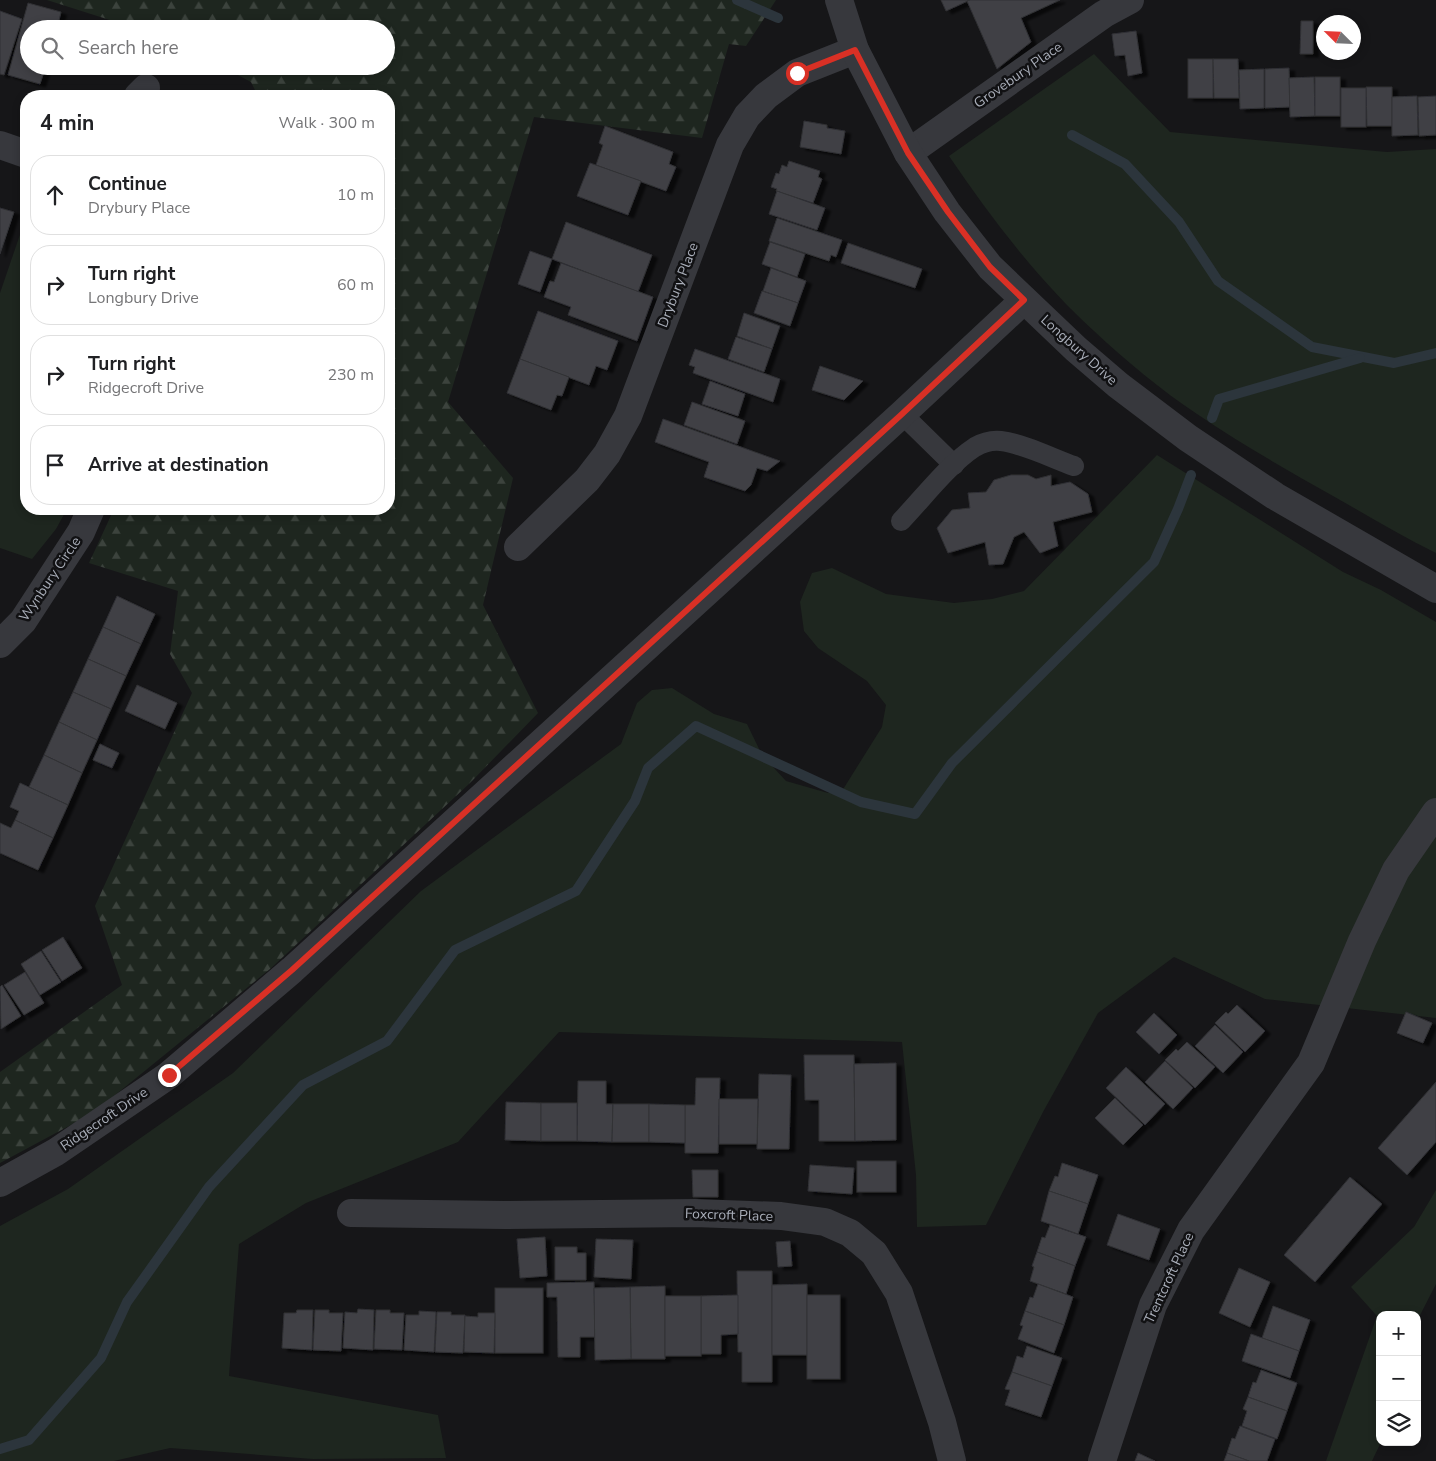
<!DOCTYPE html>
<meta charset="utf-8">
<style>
:root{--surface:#fff;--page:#f2f2f2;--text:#202124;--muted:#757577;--line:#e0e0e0}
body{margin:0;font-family:"Nunito Sans",sans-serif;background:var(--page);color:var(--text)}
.controls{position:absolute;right:15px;bottom:15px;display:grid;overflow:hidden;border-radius:10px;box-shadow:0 2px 8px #0003}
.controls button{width:45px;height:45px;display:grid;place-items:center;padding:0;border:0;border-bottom:1px solid var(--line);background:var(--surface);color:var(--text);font:25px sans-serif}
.compass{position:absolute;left:1316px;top:15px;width:45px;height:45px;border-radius:50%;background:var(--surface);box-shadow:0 2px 8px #0003;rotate:294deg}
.stop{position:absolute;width:15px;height:15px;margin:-11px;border:4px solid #d93025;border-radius:50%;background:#fff}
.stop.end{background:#d93025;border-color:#fff;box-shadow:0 1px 5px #0008}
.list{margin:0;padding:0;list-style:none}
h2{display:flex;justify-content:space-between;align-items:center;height:65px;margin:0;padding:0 20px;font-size:21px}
h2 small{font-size:16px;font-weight:400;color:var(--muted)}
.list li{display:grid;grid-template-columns:32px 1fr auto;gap:15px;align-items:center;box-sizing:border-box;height:80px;margin:0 10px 10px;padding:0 10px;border:1px solid var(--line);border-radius:20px}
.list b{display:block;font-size:19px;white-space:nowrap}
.list p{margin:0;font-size:16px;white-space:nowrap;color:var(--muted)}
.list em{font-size:16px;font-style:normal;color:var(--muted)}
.icon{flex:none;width:28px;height:28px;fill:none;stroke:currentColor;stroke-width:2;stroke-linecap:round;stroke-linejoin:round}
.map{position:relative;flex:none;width:1436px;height:1461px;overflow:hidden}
.search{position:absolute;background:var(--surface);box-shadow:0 2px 8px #0003;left:20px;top:20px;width:375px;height:55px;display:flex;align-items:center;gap:12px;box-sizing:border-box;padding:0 18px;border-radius:28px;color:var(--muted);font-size:19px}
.panel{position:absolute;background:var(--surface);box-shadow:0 2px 8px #0003;left:20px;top:90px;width:375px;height:425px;border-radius:20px}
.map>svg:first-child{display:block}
.grass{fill:#1e261f}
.forest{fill:url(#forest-firs)}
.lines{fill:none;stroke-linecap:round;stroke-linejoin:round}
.stream{stroke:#2c353c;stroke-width:10}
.building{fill:#404145;stroke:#303034;filter:url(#shadow)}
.service{stroke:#37383d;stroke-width:20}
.minor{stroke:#37383d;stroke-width:28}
.tertiary{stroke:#37383d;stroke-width:28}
.route{stroke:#d93025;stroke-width:6}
.labels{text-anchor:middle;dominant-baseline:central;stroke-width:5;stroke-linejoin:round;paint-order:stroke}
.street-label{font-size:14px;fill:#a8adb8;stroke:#111113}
</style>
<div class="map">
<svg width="1436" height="1461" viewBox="0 0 1436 1461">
<defs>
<pattern id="forest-firs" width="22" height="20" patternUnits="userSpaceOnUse" patternTransform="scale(1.25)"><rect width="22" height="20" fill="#1e261f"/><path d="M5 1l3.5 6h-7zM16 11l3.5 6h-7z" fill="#3c433d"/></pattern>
<filter id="shadow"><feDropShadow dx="5.5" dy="3" stdDeviation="1" flood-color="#0009"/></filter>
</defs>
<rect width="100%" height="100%" fill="#161618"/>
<!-- grass -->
<g class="grass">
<path d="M1094 54 1170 132 1387 152 1436 149V553C1401 536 1367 515 1333 496 1287 470 1241 444 1197 414 1161 390 1126 361 1094 331 1038 280 992 219 949 156Z"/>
<path d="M26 217V509H67L56 529 32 559 0 548V293Z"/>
<path d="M1157 455 1343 572 1381 590 1436 622V1018L1265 999 1174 957 1098 1013 1043 1112 986 1225 917 1227 916 1175 902 1042 559 1032 458 1142 306 1203 239 1244 229 1376 438 1415 446 1458 313 1459 170 1448 114 1461H0V1226L68 1189 233 1073 421 891 621 744 637 703 652 690 672 688 714 714 747 724 762 755 786 781 828 793 842 791 882 727 886 705 867 681 818 648 804 631 800 602 812 573 832 568 886 594 954 603 992 599 1024 591Z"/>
<path d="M1436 1190V1284L1417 1321V1315H1380L1381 1442 1372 1461H1326L1377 1316 1351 1287 1414 1227Z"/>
</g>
<!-- forest -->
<path class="forest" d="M47 0H776L746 46 729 44 702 138 534 117 448 402 513 478 483 605 538 713 470 783 270 969 93 1113 0 1163V1072L122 985 95 906 192 693 170 654 178 591 89 563 114 509H389V96H258L251 82 221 66H386V29H138Z"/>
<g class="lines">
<!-- stream -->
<g class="stream">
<path d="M737 0 778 18"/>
<path d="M1072 135 1125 164 1179 222 1218 281 1312 347 1394 363 1436 353"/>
<path d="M1212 418 1219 399 1360 358"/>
<path d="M0 1449 29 1440 101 1358 127 1302 209 1187 303 1085 387 1041 455 950 576 891 635 801 648 768 696 726 861 802 915 814 952 763 1154 562 1178 509 1191 475"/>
</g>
</g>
<!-- building -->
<g class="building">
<path d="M941 0H970L946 11Z"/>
<path d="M970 0H1060L1021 18 1031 42 997 69 967 1Z"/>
<path d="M28 3 61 12 57 29H29V66H46L40 84 8 75Z"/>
<path d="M0 11 22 19 4 75 0 74Z"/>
<path d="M1301 21H1313V54H1300Z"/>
<path d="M1136 31 1142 73 1128 76 1125 55 1115 56 1112 34Z"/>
<rect x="1188" y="59" width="25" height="39"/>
<path d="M1213 59H1238L1239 98H1214Z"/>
<path d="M1289 68 1290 107 1265 108V69Z"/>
<path d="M1264 69V108L1240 109 1239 70Z"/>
<path d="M1314 77 1315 116 1290 117 1289 78Z"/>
<rect x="1315" y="77" width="25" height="39"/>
<path d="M1366 87H1392V126H1367Z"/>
<rect x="1341" y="88" width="25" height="39"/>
<path d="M1417 96 1418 135 1392 136V97Z"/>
<path d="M1436 96V135L1419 136 1418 97Z"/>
<path d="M804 121 827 125V128L845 131 841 154 800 147Z"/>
<path d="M605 126 673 152 669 164 676 167 666 191 596 165 603 145 599 143Z"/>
<path d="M789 161 820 171 818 177 822 179 813 203 776 191 777 189 771 187 776 173 779 174 782 165 787 167Z"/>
<path d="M590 163 641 181 628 215 577 196Z"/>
<path d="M777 191 825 208 817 230 769 214Z"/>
<path d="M0 208 14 212 0 254Z"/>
<path d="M777 218 842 240 836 257 831 255 829 261 769 241Z"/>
<path d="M566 222 652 255 638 292 552 259Z"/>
<path d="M770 242 805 254 797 277 762 264Z"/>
<path d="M848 243 922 269 915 288 841 263Z"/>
<path d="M530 251 552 259 540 292 518 284Z"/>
<path d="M561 263 653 297 637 341 568 315 571 307 544 297 550 281 554 282Z"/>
<path d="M771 268 806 281 798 303 763 291Z"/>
<path d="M762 291 798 303 790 326 754 313Z"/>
<path d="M538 311 618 341 607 370 596 366 589 385 520 359Z"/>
<path d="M744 313 780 326 772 349 737 336Z"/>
<path d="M736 337 772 349 764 372 728 359Z"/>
<path d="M695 349 780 379 773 402 693 373 695 367 689 365Z"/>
<path d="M520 359 569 377 562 396 557 395 551 410 507 393Z"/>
<path d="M820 366 863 381 844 400 812 390Z"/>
<path d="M710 381 745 394 738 416 702 404Z"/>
<path d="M692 402 745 421 737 444 684 425Z"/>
<path d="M663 419 780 461 767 471 757 468 751 485 745 491 704 477 709 462 655 442Z"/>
<path d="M1011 475H1028L1036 479 1051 475V486L1070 482 1088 494 1092 512 1053 522 1058 546 1040 553 1024 532 1014 537 1003 564 989 565 985 542 948 553 937 528 952 510 970 508 968 493 986 492 994 480Z"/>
<path d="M117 596 155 614 141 644 103 627Z"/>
<path d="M103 627 141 644 126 676 88 659Z"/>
<path d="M88 659 126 676 111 709 73 692Z"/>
<path d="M137 685 177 703 165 729 125 711Z"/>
<path d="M73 692 111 709 97 740 59 722Z"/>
<path d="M59 722 97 740 82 773 44 755Z"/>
<path d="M100 744 119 753 112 768 93 760Z"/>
<path d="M44 755 82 773 68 805 29 787Z"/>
<path d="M20 783 68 805 53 838 15 820 19 811 10 807Z"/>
<path d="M15 820 53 838 38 870 0 853V823L11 828Z"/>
<path d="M63 937 82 968 62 981 42 950Z"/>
<path d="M41 951 61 982 40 995 21 964Z"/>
<path d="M25 972 44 1003 24 1015 4 985Z"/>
<path d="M2 985 21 1016 1 1029 0 987Z"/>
<path d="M1237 1005 1265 1031 1245 1052 1215 1023 1226 1012 1228 1014Z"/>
<path d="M1406 1012 1432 1023 1423 1043 1397 1033Z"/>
<path d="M1154 1013 1177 1035 1159 1054 1136 1032Z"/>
<path d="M1215 1025 1243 1052 1223 1073 1195 1046Z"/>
<path d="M1187 1042 1215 1067 1195 1088 1165 1060 1176 1049 1178 1051Z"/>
<path d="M804 1055H854L855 1141H819V1100H805Z"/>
<path d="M1165 1061 1193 1088 1173 1109 1145 1082Z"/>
<path d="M896 1063V1140L855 1141 854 1064Z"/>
<path d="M1126 1067 1165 1104 1145 1125 1106 1088Z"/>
<path d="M759 1074 791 1075 789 1149H757Z"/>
<path d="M696 1078H720L718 1153H685V1105H695Z"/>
<path d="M578 1081H606V1104H613L612 1142 577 1141Z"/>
<path d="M1436 1082V1142L1407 1175 1378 1148Z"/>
<path d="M1115 1098 1143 1125 1123 1145 1095 1118Z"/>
<path d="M719 1099H758L757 1144H719Z"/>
<path d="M506 1102 541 1103V1141L505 1140Z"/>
<rect x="541" y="1103" width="36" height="38"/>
<path d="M613 1104H649V1142H612Z"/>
<path d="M649 1104 685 1105V1143L649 1142Z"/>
<rect x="857" y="1161" width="39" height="31"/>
<path d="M1062 1163 1098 1175 1088 1204 1049 1191 1055 1176 1058 1177Z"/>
<path d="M810 1165 854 1168 852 1194 808 1191Z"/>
<path d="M692 1170H718V1197H693Z"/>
<path d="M1350 1177 1382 1204 1315 1282 1284 1255Z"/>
<path d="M1049 1191 1088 1204 1078 1234 1041 1221Z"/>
<path d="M1118 1214 1160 1229 1149 1260 1107 1245Z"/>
<path d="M1050 1225 1086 1237 1075 1266 1037 1252 1042 1237 1045 1238Z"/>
<path d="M545 1237 547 1276 520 1278 517 1239Z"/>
<path d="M596 1239 633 1240 631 1279 594 1277Z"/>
<path d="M790 1241 792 1266 778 1267 776 1242Z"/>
<path d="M555 1247H577V1253H586V1280H555Z"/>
<path d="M1037 1252 1075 1266 1066 1294 1030 1281 1034 1267 1032 1266Z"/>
<path d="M1239 1268 1270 1282 1250 1327 1219 1313Z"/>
<path d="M737 1271H772V1382H742V1352H738Z"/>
<path d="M594 1282 595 1337H580V1357H558L557 1297H547V1283Z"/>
<path d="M807 1284V1355H772V1285Z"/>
<path d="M1038 1284 1073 1297 1064 1325 1025 1311 1030 1297 1033 1298Z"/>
<path d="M665 1286V1359H631L630 1287Z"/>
<path d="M630 1287 631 1359 595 1360 594 1288Z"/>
<rect x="495" y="1288" width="48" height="65"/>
<path d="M738 1295V1334L721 1335V1354H701V1296Z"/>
<rect x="807" y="1295" width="33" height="84"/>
<rect x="665" y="1296" width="36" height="60"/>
<path d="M1273 1306 1310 1320 1299 1351 1262 1338Z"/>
<path d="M358 1309 374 1310 373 1350 343 1348 345 1312 357 1313Z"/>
<path d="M297 1310H313L312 1350 282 1348 284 1313H296Z"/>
<path d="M315 1310H329V1313H343L341 1351 313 1350Z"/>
<path d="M376 1310H390V1313H404L402 1350 374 1349Z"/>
<path d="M419 1311 436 1312 434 1352 404 1350 406 1315H419Z"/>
<path d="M1025 1311 1064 1325 1054 1353 1018 1339 1023 1326 1020 1325Z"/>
<path d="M437 1312H451V1315H465L463 1353 435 1352Z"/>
<path d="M478 1313H495L494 1353 464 1352 465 1316 478 1317Z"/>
<path d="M1251 1334 1299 1351 1290 1378 1242 1361Z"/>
<path d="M1027 1346 1062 1358 1052 1386 1012 1372 1017 1356 1023 1358Z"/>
<path d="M1261 1370 1297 1383 1287 1411 1248 1397 1253 1382 1256 1383Z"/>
<path d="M1012 1372 1052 1386 1041 1417 1005 1405 1010 1390 1005 1389Z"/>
<path d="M1248 1397 1287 1411 1277 1439 1242 1426 1247 1411 1243 1409Z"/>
<path d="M1240 1426 1275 1439 1267 1461H1249L1227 1453 1232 1438 1235 1439Z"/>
<path d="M1138 1453 1155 1461H1135Z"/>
<path d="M1227 1453 1249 1461H1224Z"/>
</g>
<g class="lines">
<!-- service -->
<g class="service">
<path d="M902 414 954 465"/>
<path d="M901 521C923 498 949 464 975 447 982 443 992 440 1001 441 1024 444 1052 458 1074 466"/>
</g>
<!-- minor -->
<g class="minor">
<path d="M138 96 146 88"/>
<path d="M0 145 26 154"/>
<path d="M908 153 1104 14 1130 0"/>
<path d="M518 547 587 480 607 454 628 416 730 145 747 116 766 96 797 73 855 50"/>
<path d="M0 644 23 621 81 532 91 509"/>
<path d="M0 1183 56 1152 169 1075 292 970 902 414 1024 300"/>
<path d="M351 1213 504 1215 695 1213 781 1216 825 1222 850 1233 874 1253 899 1293 942 1422 952 1461"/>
<path d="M1102 1461 1153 1305 1191 1230 1311 1063 1362 941 1396 870 1436 812"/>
</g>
<!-- tertiary -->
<path class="tertiary" d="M839 0 855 50 908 153 947 212 990 267 1076 349 1118 385 1188 438 1275 496 1436 589"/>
</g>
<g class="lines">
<!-- route -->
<path class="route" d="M169 1075 292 970 902 414 1024 300 990 267 948 212 908 153 855 50 797 73"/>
</g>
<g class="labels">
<!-- street labels -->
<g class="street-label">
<text transform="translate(1018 75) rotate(-35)">Grovebury Place</text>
<text transform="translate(678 285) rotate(-69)">Drybury Place</text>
<text transform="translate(1079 350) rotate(42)">Longbury Drive</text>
<text transform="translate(50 579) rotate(-56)">Wynbury Circle</text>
<text transform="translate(104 1119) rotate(-34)">Ridgecroft Drive</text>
<text transform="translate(729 1215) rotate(2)">Foxcroft Place</text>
<text transform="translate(1169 1278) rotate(-65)">Trentcroft Place</text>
</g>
</g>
</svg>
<div class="controls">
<button>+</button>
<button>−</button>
<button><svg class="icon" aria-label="layers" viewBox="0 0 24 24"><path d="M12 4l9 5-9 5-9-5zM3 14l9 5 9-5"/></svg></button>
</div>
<svg class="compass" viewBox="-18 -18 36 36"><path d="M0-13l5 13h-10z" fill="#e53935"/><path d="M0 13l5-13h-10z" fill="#757577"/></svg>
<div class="stop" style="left:797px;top:73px"></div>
<div class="stop end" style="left:169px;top:1075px"></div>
<div class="search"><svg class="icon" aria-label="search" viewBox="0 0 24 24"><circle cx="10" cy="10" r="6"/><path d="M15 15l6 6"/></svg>Search here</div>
<section class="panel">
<h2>4 min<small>Walk · 300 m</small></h2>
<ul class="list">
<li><svg class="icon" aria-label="ahead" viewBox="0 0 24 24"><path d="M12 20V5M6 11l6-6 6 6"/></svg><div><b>Continue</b><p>Drybury Place</p></div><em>10 m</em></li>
<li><svg class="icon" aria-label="right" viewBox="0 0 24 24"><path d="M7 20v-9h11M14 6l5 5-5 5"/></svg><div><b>Turn right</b><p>Longbury Drive</p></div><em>60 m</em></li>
<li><svg class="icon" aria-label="right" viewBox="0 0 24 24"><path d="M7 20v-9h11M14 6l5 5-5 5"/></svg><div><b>Turn right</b><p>Ridgecroft Drive</p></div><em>230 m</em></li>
<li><svg class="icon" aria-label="arrive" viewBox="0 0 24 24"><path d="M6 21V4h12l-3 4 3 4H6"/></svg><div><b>Arrive at destination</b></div></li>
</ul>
</section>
</div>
